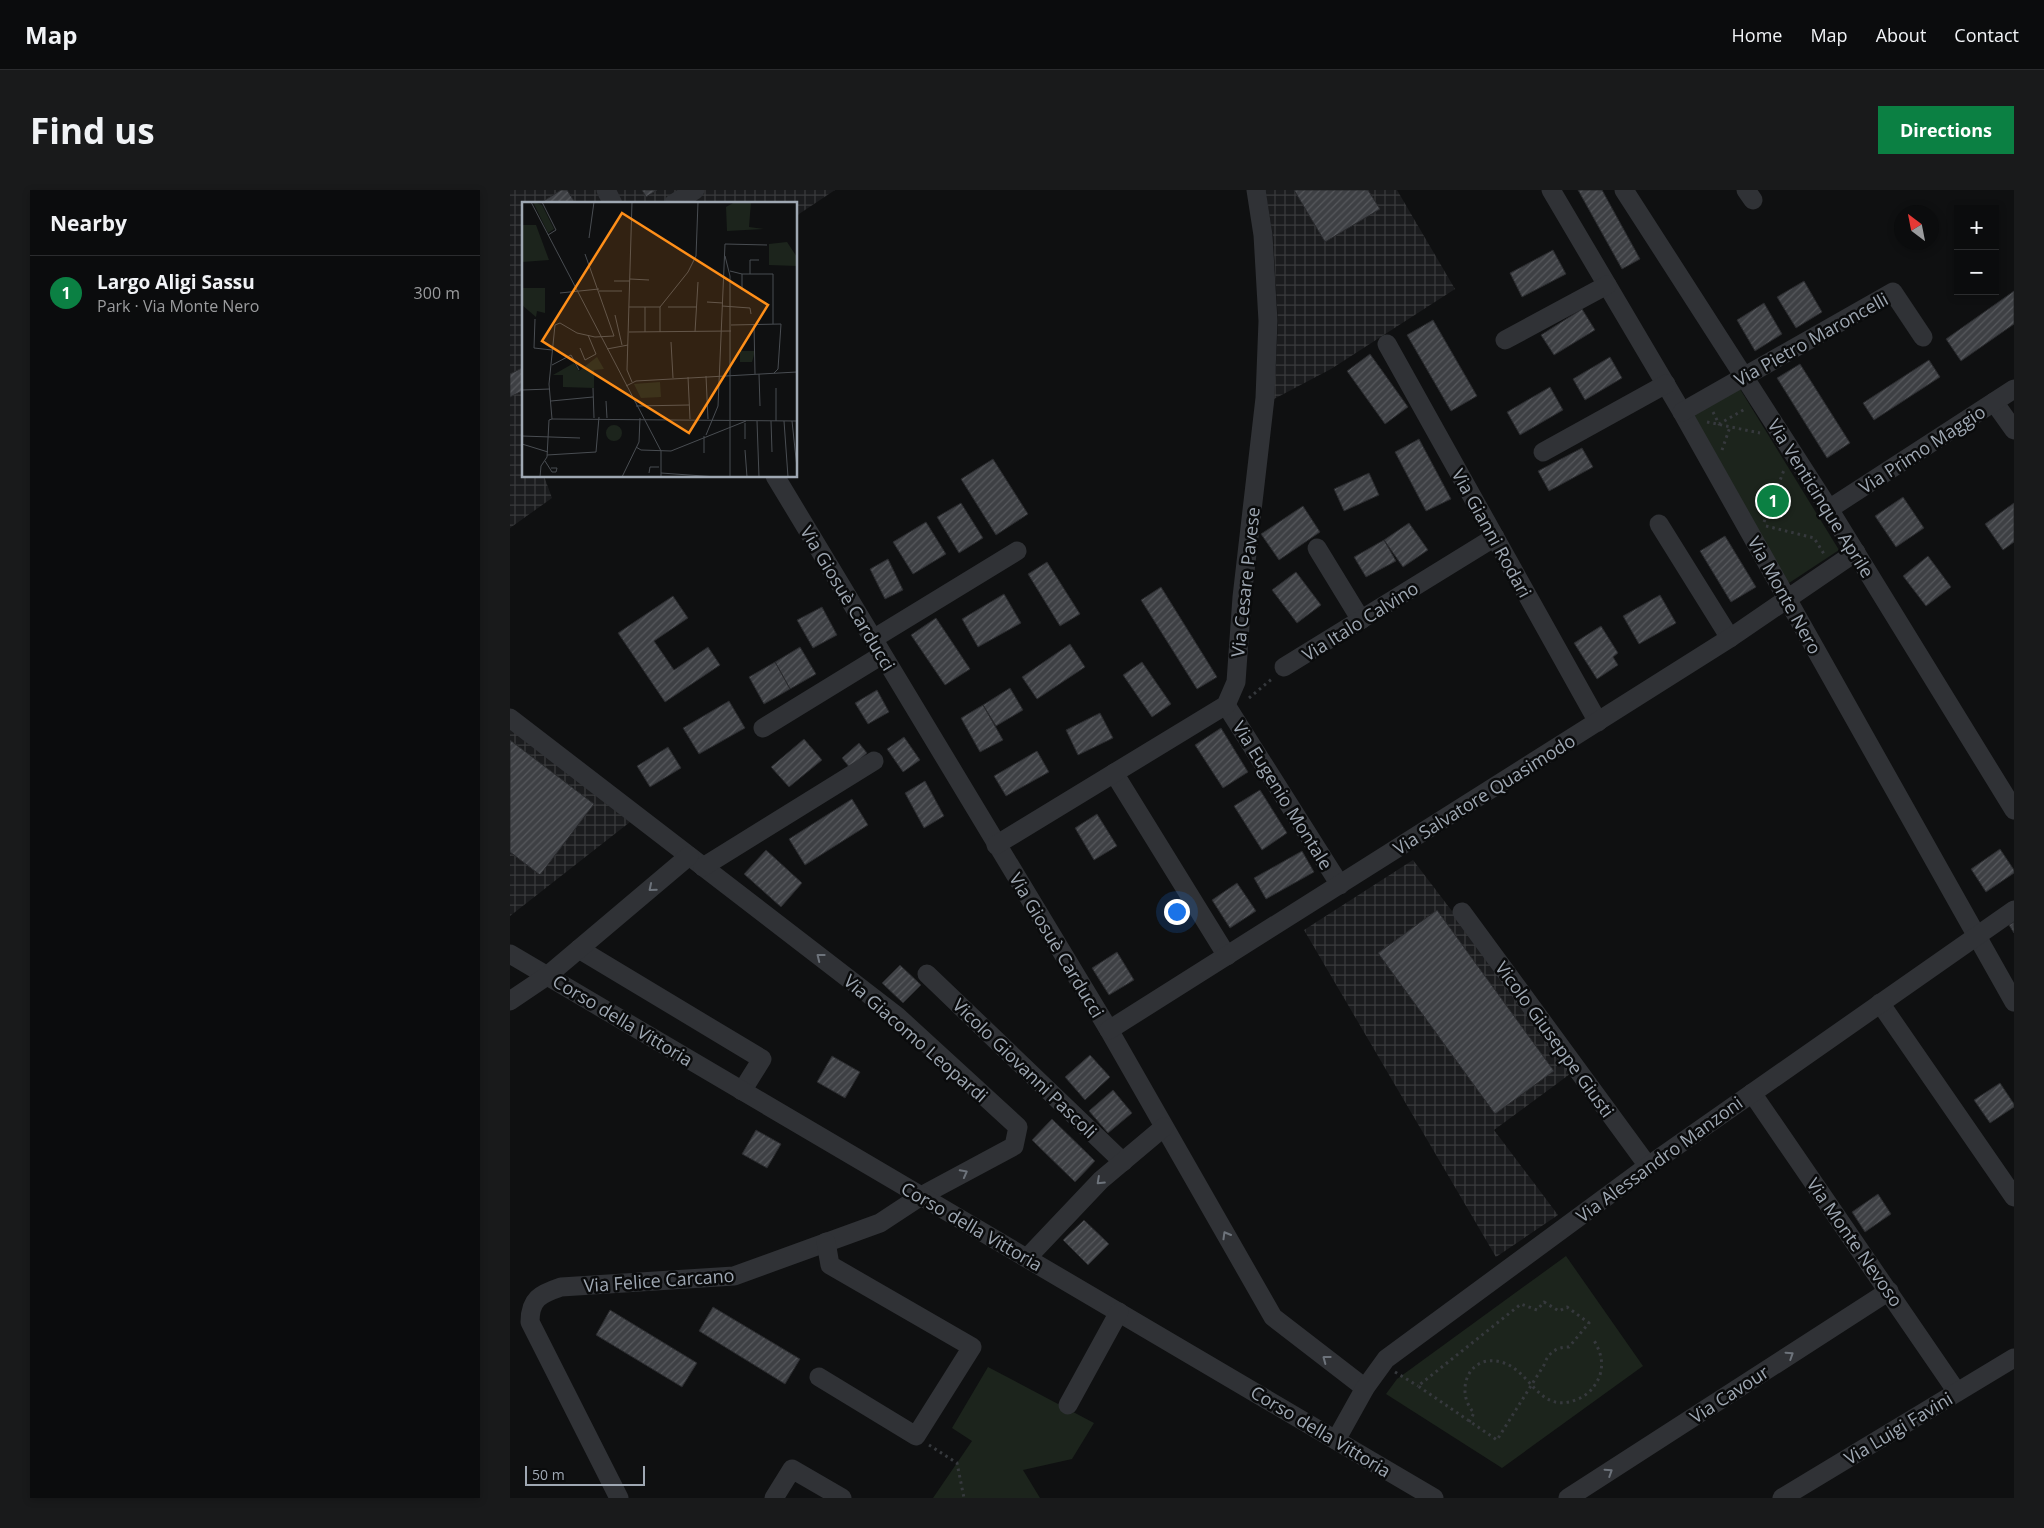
<!DOCTYPE html>
<meta charset="utf-8">
<style>
:root{--surface:#0b0c0d;--page:#191a1b;--text:#f1f3f6;--muted:#9a9b9d;--line:#2b2c2e;--accent:#0b8043}
body{margin:0;font-family:"Open Sans",sans-serif;background:var(--page);color:var(--text)}
.controls{position:absolute;right:15px;top:15px;display:grid;overflow:hidden;border-radius:0px;box-shadow:0 2px 8px #0003}
.controls button{width:45px;height:45px;display:grid;place-items:center;padding:0;border:0;border-bottom:1px solid var(--line);background:var(--surface);color:var(--text);font:25px sans-serif}
.compass{position:absolute;left:1384px;top:15px;width:45px;height:45px;border-radius:50%;background:var(--surface);box-shadow:0 2px 8px #0003;rotate:328deg}
.scale{position:absolute;left:15px;bottom:12px;width:120px;box-sizing:border-box;padding-left:5px;border:2px solid #9fa8b3;border-top:0;font-size:14px;line-height:18px;white-space:nowrap;color:#9fa8b3;-webkit-text-stroke:4px #0a0b0c;paint-order:stroke}
.you{position:absolute;left:666px;top:721px;width:18px;height:18px;margin:-12px;border:4px solid #fff;border-radius:50%;background:#1a73e8;box-shadow:0 0 0 8px #1a73e833}
.badge{display:grid;place-items:center;width:32px;height:32px;border-radius:50%;background:var(--accent);color:#fff;font-size:16px;font-weight:700}
.pin{position:absolute;translate:-50% -50%;border:2px solid #fff;box-shadow:0 1px 5px #0006}
.list{margin:0;padding:0;list-style:none}
h2{display:flex;justify-content:space-between;align-items:center;height:65px;margin:0;padding:0 20px;font-size:21px}
h2 small{font-size:16px;font-weight:400;color:var(--muted)}
.list li{display:grid;grid-template-columns:32px 1fr auto;gap:15px;align-items:center;box-sizing:border-box;height:75px;padding:0 20px;border-top:1px solid var(--line)}
.list b{display:block;font-size:19px;white-space:nowrap}
.list p{margin:0;font-size:16px;white-space:nowrap;color:var(--muted)}
.list em{font-size:16px;font-style:normal;color:var(--muted)}
.map{position:relative;flex:none;width:1504px;height:1308px;overflow:hidden;border-radius:0px}
header{display:flex;align-items:center;gap:30px;box-sizing:border-box;height:70px;padding:0 25px;background:var(--surface);border-bottom:1px solid var(--line)}
header strong{font-size:24px}
nav{display:flex;gap:28px;margin-inline-start:auto;font-size:18px}
.intro{display:flex;align-items:center;justify-content:space-between;box-sizing:border-box;height:120px;padding:0 30px}
h1{margin:0;font-size:35px}
.button{padding:12px 22px;border-radius:0px;background:var(--accent);color:#fff;font-size:18px;font-weight:700}
main{display:flex;gap:30px;padding:0 30px}
aside{flex:1;background:var(--surface);border-radius:0px;box-shadow:0 2px 8px #0003}
.map>svg:first-child{display:block}
.industrial{fill:url(#industrial-grid)}
.green{fill:#1c241c}
.building{fill:url(#building-hatch);stroke:#292a2d}
.lines{fill:none;stroke-linecap:round;stroke-linejoin:round}
.path{stroke:#36393d;stroke-width:3;stroke-dasharray:2.5 4;stroke-linecap:butt}
.minor{stroke:#303236;stroke-width:19}
.oneway{stroke:#6d737b}
.labels{text-anchor:middle;dominant-baseline:central;stroke-width:5;stroke-linejoin:round;paint-order:stroke}
.street-label{font-size:18px;fill:#9fa8b3;stroke:#0a0b0c}
.inset-road{fill:none;stroke:#494d52;stroke-width:1}
.view{fill:#ff8f19;fill-opacity:0.15;stroke:#ff8f19;stroke-width:2.5}
.inset-edge{fill:none;stroke:#9fa8b3;stroke-width:2.5}
</style>
<header>
<strong>Map</strong>
<nav><a>Home</a><a>Map</a><a>About</a><a>Contact</a></nav>
</header>
<div class="intro"><h1>Find us</h1><a class="button">Directions</a></div>
<main>
<aside>
<h2>Nearby<small></small></h2>
<ul class="list">
<li><span class="badge">1</span><div><b>Largo Aligi Sassu</b><p>Park · Via Monte Nero</p></div><em>300 m</em></li>
</ul>
</aside>
<div class="map">
<svg width="1504" height="1308" viewBox="0 0 1504 1308">
<defs>
<pattern id="industrial-grid" width="8" height="8" patternUnits="userSpaceOnUse" patternTransform="scale(1.25)"><rect width="8" height="8" fill="#1b1c1e"/><path d="M0 4h8M4 0v8" fill="none" stroke="#393a3c"/></pattern>
<pattern id="building-hatch" width="6" height="6" patternUnits="userSpaceOnUse" patternTransform="scale(1.25)"><rect width="6" height="6" fill="#3e4044"/><path d="M-1 1l2-2M0 6l6-6M5 7l2-2" fill="none" stroke="#57595d"/></pattern>
</defs>
<rect width="100%" height="100%" fill="#0f1011"/>
<!-- industrial -->
<g class="industrial">
<path d="M0 0H325L286 26V14H14V286H34L42 308 0 338Z"/>
<path d="M755 0H887L945 99 821 179 764 209 768 133 763 46Z"/>
<path d="M0 534 120 632 0 726Z"/>
<path d="M903 670 1064 881 984 940 1048 1025 986 1067 794 740Z"/>
</g>
<!-- green -->
<g class="green">
<path d="M1230 199 1329 360 1276 395 1179 228Z"/>
<path d="M1056 1066 1133 1176 992 1278 876 1204 887 1189Z"/>
<path d="M478 1177 584 1233 562 1269 513 1280 530 1308H423L462 1251 442 1238Z"/>
</g>
<!-- building -->
<g class="building">
<path d="M51 0H57L66 14H29Z"/>
<path d="M132 0H147L136 7Z"/>
<path d="M784 0H858L870 19 815 52Z"/>
<path d="M1068 0H1092L1130 69 1112 79Z"/>
<path d="M1043 60 1056 84 1012 107 1000 83Z"/>
<path d="M1294 91 1312 122 1286 138 1267 107Z"/>
<path d="M1504 101V134L1451 171 1436 149Z"/>
<path d="M1254 113 1272 144 1245 161 1227 130Z"/>
<path d="M1072 119 1085 140 1044 165 1031 145Z"/>
<path d="M923 130 967 206 941 221 897 145Z"/>
<path d="M860 164 898 217 875 234 837 181Z"/>
<path d="M1100 167 1112 188 1075 210 1063 189Z"/>
<path d="M1419 170 1430 187 1364 230 1353 213Z"/>
<path d="M1290 174 1340 253 1317 268 1267 188Z"/>
<path d="M14 177V200L0 207V184Z"/>
<path d="M1040 197 1053 220 1010 245 997 222Z"/>
<path d="M909 249 941 309 916 321 885 262Z"/>
<path d="M1072 258 1083 277 1039 301 1028 281Z"/>
<path d="M483 269 518 324 486 345 451 289Z"/>
<path d="M859 283 869 305 834 321 824 299Z"/>
<path d="M1393 307 1414 338 1386 357 1365 326Z"/>
<path d="M451 313 473 348 449 363 427 327Z"/>
<path d="M1504 313V352L1493 360 1475 334Z"/>
<path d="M793 316 810 342 769 370 751 344Z"/>
<path d="M416 332 436 364 403 384 383 352Z"/>
<path d="M899 333 918 360 893 377 874 350Z"/>
<path d="M1215 346 1246 397 1221 412 1190 361Z"/>
<path d="M874 350 886 371 856 387 844 367Z"/>
<path d="M1418 366 1441 397 1416 416 1393 386Z"/>
<path d="M378 369 393 400 375 409 360 379Z"/>
<path d="M537 372 570 424 550 436 518 384Z"/>
<path d="M786 382 811 415 787 433 762 400Z"/>
<path d="M651 397 707 487 687 499 631 410Z"/>
<path d="M494 404 511 433 468 457 452 429Z"/>
<path d="M1150 405 1166 433 1129 454 1113 426Z"/>
<path d="M163 406 178 428 144 451 164 480 198 457 210 475 155 512 108 443Z"/>
<path d="M312 417 327 445 303 458 287 430Z"/>
<path d="M426 428 460 479 435 495 401 445Z"/>
<path d="M1091 436 1108 463 1103 467 1108 475 1087 489 1064 453Z"/>
<path d="M560 454 575 477 527 509 512 487Z"/>
<path d="M290 457 306 484 280 499 265 472Z"/>
<path d="M265 472 280 499 254 514 239 487Z"/>
<path d="M632 472 661 514 642 527 613 485Z"/>
<path d="M500 498 513 520 486 536 473 515Z"/>
<path d="M367 500 379 522 358 534 345 513Z"/>
<path d="M219 511 235 538 189 564 173 538Z"/>
<path d="M473 515 493 550 470 562 451 528Z"/>
<path d="M590 523 603 548 568 565 556 540Z"/>
<path d="M711 538 738 582 713 598 685 555Z"/>
<path d="M394 547 410 570 393 582 377 559Z"/>
<path d="M294 549 312 570 279 597 261 577Z"/>
<path d="M0 550 84 614 30 685 0 662Z"/>
<path d="M349 553 357 563 340 578 332 568Z"/>
<path d="M158 557 171 578 140 597 127 576Z"/>
<path d="M527 561 539 582 496 606 484 586Z"/>
<path d="M415 591 434 626 414 638 395 603Z"/>
<path d="M750 600 777 643 752 660 724 616Z"/>
<path d="M342 609 358 635 295 675 279 649Z"/>
<path d="M587 624 607 656 584 670 565 638Z"/>
<path d="M1490 659 1504 680V683L1476 702 1461 679Z"/>
<path d="M256 660 292 693 271 717 234 684Z"/>
<path d="M792 661 804 682 756 709 744 688Z"/>
<path d="M727 693 746 721 720 738 702 710Z"/>
<path d="M927 720 1044 881 985 924 868 763Z"/>
<path d="M1504 732V743L1499 735Z"/>
<path d="M607 762 624 790 599 805 582 778Z"/>
<path d="M390 775 411 795 393 813 372 793Z"/>
<path d="M580 865 600 887 575 910 555 887Z"/>
<path d="M322 866 350 882 335 908 307 892Z"/>
<path d="M1490 893 1504 914V917L1480 933 1464 910Z"/>
<path d="M603 900 622 923 598 943 579 921Z"/>
<path d="M542 929 585 971 565 992 522 950Z"/>
<path d="M246 940 271 954 257 978 232 964Z"/>
<path d="M1368 1004 1381 1024 1355 1042 1342 1022Z"/>
<path d="M574 1030 599 1054 578 1075 553 1050Z"/>
<path d="M203 1117 290 1169 275 1194 189 1141Z"/>
<path d="M100 1120 187 1173 172 1197 86 1145Z"/>
</g>
<g class="lines">
<!-- path -->
<g class="path">
<path d="M1203 222 1209 234 1235 219"/>
<path d="M1197 232 1250 243"/>
<path d="M1212 260 1220 237"/>
<path d="M1254 332 1274 280"/>
<path d="M1256 336 1304 348 1314 364"/>
<path d="M739 508 763 488"/>
<path d="M1034 1112 1049 1121 1057 1117 1079 1133 1059 1157C1046 1157 1038 1163 1034 1175L987 1250 908 1196 1011 1114 1027 1120Z"/>
<path d="M885 1182 908 1196"/>
<path d="M959 1232 964 1223C944 1201 959 1163 991 1172 1022 1180 1028 1226 1068 1209 1078 1205 1086 1196 1090 1185 1094 1171 1090 1160 1083 1149"/>
<path d="M419 1255 447 1273 454 1308"/>
</g>
<!-- minor -->
<g class="minor">
<path d="M96 0 103 14"/>
<path d="M1041 0 1172 222 1504 812"/>
<path d="M1114 0 1319 319 1504 620"/>
<path d="M1236 0 1243 10"/>
<path d="M163 14 185 0"/>
<path d="M995 150 1097 95"/>
<path d="M877 154 1088 532"/>
<path d="M1484 212 1504 240"/>
<path d="M1172 222 1383 102 1413 147"/>
<path d="M1033 262 1156 194"/>
<path d="M265 286 599 840 763 1127 855 1198"/>
<path d="M1319 319 1504 199"/>
<path d="M1149 334 1220 448"/>
<path d="M807 358 851 430"/>
<path d="M363 449 507 361"/>
<path d="M774 477 985 347"/>
<path d="M716 515 830 695"/>
<path d="M0 528 387 826 508 937 504 956 411 1006 370 1033 224 1086 51 1097C30 1104 20 1109 20 1132L109 1308"/>
<path d="M253 538 372 465"/>
<path d="M604 583 717 766"/>
<path d="M486 655 716 515 726 492 732 407 755 208 758 131 753 45 746 0"/>
<path d="M193 677 364 571"/>
<path d="M952 722 1138 976"/>
<path d="M69 759 252 869 232 901"/>
<path d="M0 764 924 1308"/>
<path d="M417 784 613 972"/>
<path d="M0 811 37 786 179 666"/>
<path d="M1370 813 1504 1007"/>
<path d="M599 840 1220 448 1346 362"/>
<path d="M1242 903 1447 1202"/>
<path d="M517 1068 591 990 654 937"/>
<path d="M309 1187 406 1246 462 1157 320 1075 316 1052"/>
<path d="M558 1215 609 1122"/>
<path d="M826 1250 855 1198 876 1169 1138 976 1504 720"/>
<path d="M264 1308 282 1279 332 1308"/>
<path d="M1058 1308 1379 1101"/>
<path d="M1272 1308 1504 1168"/>
</g>
</g>
<!-- one-way arrows -->
<defs><path id="oneway-chevron" d="M-2-3.5L2.5 0L-2 3.5" fill="none" stroke-width="1.6" stroke-linecap="round" stroke-linejoin="round" transform="scale(1.25)"/></defs>
<g class="oneway">
<use href="#oneway-chevron" transform="translate(142 698) rotate(140)"/>
<use href="#oneway-chevron" transform="translate(310 767) rotate(-142)"/>
<use href="#oneway-chevron" transform="translate(454 983) rotate(-28)"/>
<use href="#oneway-chevron" transform="translate(590 991) rotate(137)"/>
<use href="#oneway-chevron" transform="translate(716 1045) rotate(-120)"/>
<use href="#oneway-chevron" transform="translate(1280 1165) rotate(-33)"/>
<use href="#oneway-chevron" transform="translate(816 1169) rotate(-143)"/>
<use href="#oneway-chevron" transform="translate(1099 1282) rotate(-33)"/>
</g>
<g class="labels">
<!-- street labels -->
<g class="street-label">
<text transform="translate(1301 149) rotate(-29)">Via Pietro Maroncelli</text>
<text transform="translate(1412 259) rotate(-33)">Via Primo Maggio</text>
<text transform="translate(1311 308) rotate(58)">Via Venticinque Aprile</text>
<text transform="translate(982 343) rotate(61)">Via Gianni Rodari</text>
<text transform="translate(735 392) rotate(-84)">Via Cesare Pavese</text>
<text transform="translate(1275 405) rotate(61)">Via Monte Nero</text>
<text transform="translate(338 408) rotate(59)">Via Giosuè Carducci</text>
<text transform="translate(850 431) rotate(-32)">Via Italo Calvino</text>
<text transform="translate(974 604) rotate(-32)">Via Salvatore Quasimodo</text>
<text transform="translate(773 605) rotate(58)">Via Eugenio Montale</text>
<text transform="translate(547 755) rotate(59)">Via Giosuè Carducci</text>
<text transform="translate(113 830) rotate(31)">Corso della Vittoria</text>
<text transform="translate(406 848) rotate(41)">Via Giacomo Leopardi</text>
<text transform="translate(1045 849) rotate(54)">Vicolo Giuseppe Giusti</text>
<text transform="translate(515 878) rotate(44)">Vicolo Giovanni Pascoli</text>
<text transform="translate(1149 969) rotate(-36)">Via Alessandro Manzoni</text>
<text transform="translate(462 1036) rotate(30)">Corso della Vittoria</text>
<text transform="translate(1345 1052) rotate(55)">Via Monte Nevoso</text>
<text transform="translate(149 1090) rotate(-4)">Via Felice Carcano</text>
<text transform="translate(1219 1204) rotate(-33)">Via Cavour</text>
<text transform="translate(1388 1238) rotate(-31)">Via Luigi Favini</text>
<text transform="translate(811 1241) rotate(31)">Corso della Vittoria</text>
</g>
</g>
<!-- overview -->
<g transform="translate(12 12)">
<rect width="275" height="275" fill="#0f1011"/>
<path d="M11 0 20 3 32 27 26 31ZM265 40 275 55V64L247 63V42Z" fill="#1c241c"/>
<path d="M213 0H229L227 25 242 27 205 29 204 5ZM0 86H23V111L15 109 14 115 0 103Z" fill="#1c241c"/>
<path d="M0 23H14L27 58 0 60ZM218 149H233L230 160H218ZM75 155 82 167 72 168V186L41 185V173H31L52 161 57 169ZM138 180 139 195 119 196 112 182ZM84 231a8 8 0 1 1 16 0a8 8 0 1 1-16 0Z" fill="#1c241c"/>
<path class="inset-road" d="M9 0 139 249V275M20 0 34 28 26 33M110 0 105 168 110 180M67 36 72 0M203 54 208 74V275M208 69 220 72H251V122M220 72V88M228 72V58H237M108 77 127 78M92 79H108M77 89H100M38 91 77 87M185 100 201 101M200 104 228 106 229 112M107 105H138L166 70 174 54 176 0M138 105V130M146 105H175M93 113 100 143M13 117 12 146 30 148M209 123 259 122 256 167 252 171M232 123 233 172M107 130 209 129M123 130V105M173 130 176 80M149 140 151 176M58 146 63 158 74 152 66 133M85 147 106 143M30 163 49 153 57 168M237 172 238 204M184 174 186 217M166 175 168 217M104 184 114 179 275 170M71 186 72 216M0 188 28 187M29 199 71 195M84 199 85 216M114 204 167 203M30 217 275 219M235 219 237 275M249 219 250 250M254 219V186M262 219 266 275M270 219 275 266M223 221V237M184 233 196 204 203 42 245 43M0 234 58 236M182 234V251M0 242 26 250M114 245 119 248 149 249 224 219M223 248 225 275M25 253 74 250 77 215M23 259 30 270H34L35 266H29M127 271 128 265H137M139 271 195 275M18 275 19 264 25 255 27 218 30 217 27 182 33 123 38 121 55 131 73 135 92 134 63 52M100 275 117 240 118 216"/>
<path class="view" d="M100 11 246 103 167 231 20 139Z"/>
<rect width="275" height="275" class="inset-edge"/>
</g>
</svg>
<div class="controls">
<button>+</button>
<button>−</button>
</div>
<svg class="compass" viewBox="-18 -18 36 36"><path d="M0-13l5 13h-10z" fill="#e53935"/><path d="M0 13l5-13h-10z" fill="#9a9b9d"/></svg>
<div class="scale">50 m</div>
<div class="you"></div>
<div class="pin badge" style="left:1263px;top:311px">1</div>
</div>
</main>
